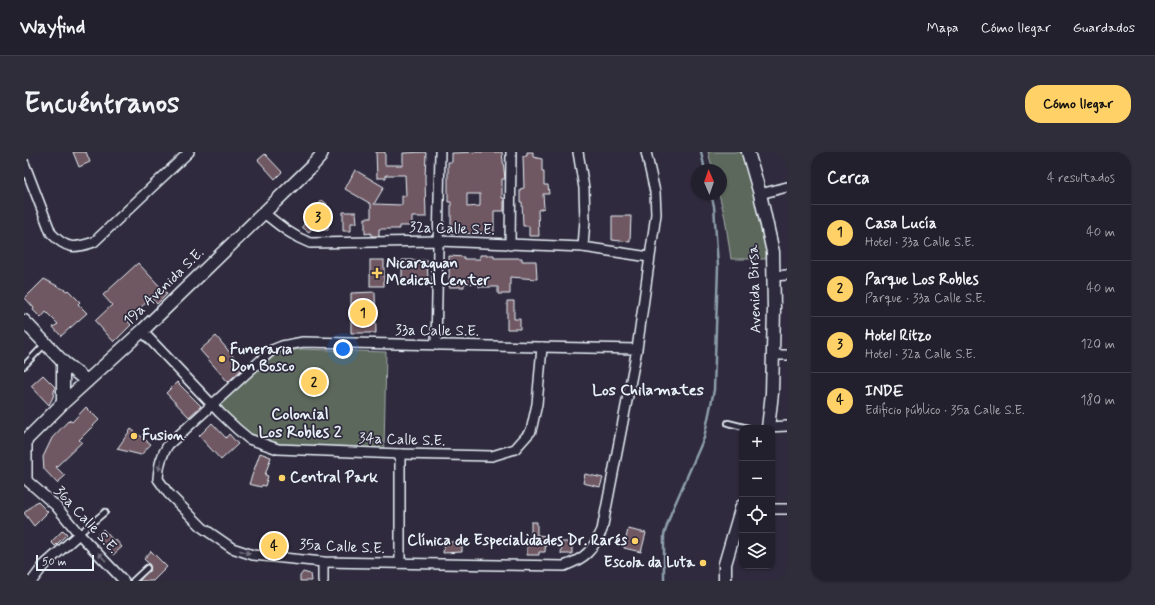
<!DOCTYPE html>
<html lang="es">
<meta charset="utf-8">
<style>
:root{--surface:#23202e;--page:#2f2d3a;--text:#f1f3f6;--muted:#a3a3aa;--line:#403e4a;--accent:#ffd166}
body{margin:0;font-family:Mynerve,sans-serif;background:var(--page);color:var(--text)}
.controls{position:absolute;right:12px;bottom:12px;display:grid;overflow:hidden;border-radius:8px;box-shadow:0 1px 3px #0004}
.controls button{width:36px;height:36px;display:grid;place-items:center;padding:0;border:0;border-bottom:1px solid var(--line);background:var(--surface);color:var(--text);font:20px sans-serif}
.compass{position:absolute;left:667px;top:12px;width:36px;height:36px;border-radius:50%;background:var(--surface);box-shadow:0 1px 3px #0004;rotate:358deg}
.scale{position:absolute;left:12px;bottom:10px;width:58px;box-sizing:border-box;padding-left:4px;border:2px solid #e8f1f8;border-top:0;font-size:11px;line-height:14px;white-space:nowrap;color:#e8f1f8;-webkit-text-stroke:3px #2f2a3d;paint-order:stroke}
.you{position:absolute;left:319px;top:197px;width:14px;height:14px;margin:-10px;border:3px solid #fff;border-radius:50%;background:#1a73e8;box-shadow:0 0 0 6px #1a73e833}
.badge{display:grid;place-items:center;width:26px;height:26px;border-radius:50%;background:var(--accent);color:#111;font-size:13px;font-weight:700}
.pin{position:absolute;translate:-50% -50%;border:2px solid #fff;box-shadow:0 1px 4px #0006}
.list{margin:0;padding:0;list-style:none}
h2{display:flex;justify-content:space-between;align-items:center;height:52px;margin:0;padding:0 16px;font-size:17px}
h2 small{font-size:13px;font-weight:400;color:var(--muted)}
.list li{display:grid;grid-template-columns:26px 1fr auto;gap:12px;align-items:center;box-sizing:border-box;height:56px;padding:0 16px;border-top:1px solid var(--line)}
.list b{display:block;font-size:15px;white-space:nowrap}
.list p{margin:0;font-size:13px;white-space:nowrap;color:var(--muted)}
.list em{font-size:13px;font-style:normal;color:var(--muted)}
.icon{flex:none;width:22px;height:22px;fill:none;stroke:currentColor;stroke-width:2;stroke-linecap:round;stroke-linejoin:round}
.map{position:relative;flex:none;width:763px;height:429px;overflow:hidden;border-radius:16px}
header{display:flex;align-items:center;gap:24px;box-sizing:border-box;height:56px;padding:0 20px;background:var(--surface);border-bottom:1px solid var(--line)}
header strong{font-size:19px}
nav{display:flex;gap:22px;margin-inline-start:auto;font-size:14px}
.intro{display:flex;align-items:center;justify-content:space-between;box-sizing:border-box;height:96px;padding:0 24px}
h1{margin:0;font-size:28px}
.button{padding:10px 18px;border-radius:16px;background:var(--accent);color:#111;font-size:14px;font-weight:700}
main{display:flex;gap:24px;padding:0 24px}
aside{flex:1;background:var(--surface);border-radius:16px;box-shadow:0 1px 3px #0004}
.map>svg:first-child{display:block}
.green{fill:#5c675b;stroke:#a2acaa}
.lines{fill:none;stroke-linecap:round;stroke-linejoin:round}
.stream{stroke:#8d9fad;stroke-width:2.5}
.building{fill:#705963;stroke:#e8f1f8;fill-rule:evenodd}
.lane-casing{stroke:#e8f1f8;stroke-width:8}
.street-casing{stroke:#e8f1f8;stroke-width:12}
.secondary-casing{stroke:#e8f1f8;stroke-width:15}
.lane{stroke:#2f2a3d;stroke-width:4.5}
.street{stroke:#2f2a3d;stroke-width:9}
.secondary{stroke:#2f2a3d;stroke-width:12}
.oneway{fill:#70707e}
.poi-dot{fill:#ffd166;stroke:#2f2a3d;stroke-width:1.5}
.labels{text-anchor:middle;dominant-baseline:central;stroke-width:3.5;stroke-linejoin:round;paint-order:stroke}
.street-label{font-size:15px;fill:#e8f1f8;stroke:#2f2a3d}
.poi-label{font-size:15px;font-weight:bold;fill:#e8f1f8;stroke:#2f2a3d;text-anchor:start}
.neighbourhood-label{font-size:16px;font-weight:bold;fill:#e8f1f8;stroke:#2f2a3d}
</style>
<header>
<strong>Wayfind</strong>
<nav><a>Mapa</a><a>Cómo llegar</a><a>Guardados</a></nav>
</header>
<div class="intro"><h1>Encuéntranos</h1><a class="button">Cómo llegar</a></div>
<main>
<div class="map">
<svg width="763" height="429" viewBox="0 0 763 429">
<rect width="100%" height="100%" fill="#2f2a3d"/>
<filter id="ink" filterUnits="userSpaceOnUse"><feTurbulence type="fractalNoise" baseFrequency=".025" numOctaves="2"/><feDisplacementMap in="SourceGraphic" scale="8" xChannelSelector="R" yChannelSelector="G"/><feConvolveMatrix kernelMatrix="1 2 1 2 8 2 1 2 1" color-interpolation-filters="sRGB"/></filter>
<g filter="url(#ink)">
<!-- green -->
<g class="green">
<path d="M684 0H720L748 107H707L701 66 695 42H697V18H689Z"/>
<path d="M276 197 362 200 360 298 260 294 237 287 224 280 194 254 244 207 253 201Z"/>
</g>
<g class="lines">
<!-- stream -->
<g class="stream">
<path d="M677 0 681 18"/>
<path d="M640 429V383L647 361 680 286 690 238 694 114 690 54 687 42"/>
</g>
</g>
<!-- building -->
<g class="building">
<path d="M49 0H62L66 10 55 15Z"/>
<path d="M352 0H361V13H379V1L402 0 401 27 402 65H388V74H375V77H355V84H347V81L341 82V66H347V52L321 37 331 18 360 35 350 52 378 53V44H382L381 23H362V26H353Z"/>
<path d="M454 0H478L481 27H478V46H480V59H470V82L427 81V50H424V10H428V1ZM443 42H456V54L443 55Z"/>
<path d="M503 0H509V5L518 7V20H520V33H524L525 42H519L520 56 514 58 515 84H505V74H499L498 50H496V37L500 36 499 4H503Z"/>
<path d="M241 2 258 20 251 27 234 8Z"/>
<path d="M298 48 303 52 301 55 307 60 299 71H304V78H294L290 74 285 80 278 75Z"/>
<path d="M319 60H332L333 71H327V79H319Z"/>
<path d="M588 64H607L606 90 588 88Z"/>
<path d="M456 103H470V106H498V109H512L513 127 486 125V142H474V135H455V132L440 131V135H425V104L440 105V107H456Z"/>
<rect x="346" y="108" width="14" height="26"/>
<path d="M378 108H403L404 127 378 128Z"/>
<path d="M114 111 143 142 133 152 127 146 103 168 107 173 90 190 71 169 88 153 79 143Z"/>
<path d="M20 127 43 139 44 138 56 150 54 152 63 161 37 184 29 175 34 172 22 160 17 166 9 158 10 156 1 146Z"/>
<path d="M351 140 352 181H327V141Z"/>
<path d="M483 149H490V167H496V177H483Z"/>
<path d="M192 184 219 216 204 230 176 198Z"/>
<path d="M19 223 31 235 29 245 25 253 7 234Z"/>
<path d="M153 230 177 254 165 265 142 241Z"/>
<path d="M62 255 75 268 55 288 58 290 32 315 41 324 33 331 20 317 19 305 28 286 45 268 48 270Z"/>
<path d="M188 271 202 286 205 282 214 292 197 308 175 284Z"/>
<path d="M107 277 127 292 117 303 93 297Z"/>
<path d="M236 301 247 305 241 323 244 324 241 334 238 333 237 335 225 332Z"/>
<path d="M561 322 579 326 576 335 559 331Z"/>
<path d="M13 349 24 360 10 374 0 361Z"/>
<path d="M507 370H513V383L522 384 521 400H515V403H503V393H505L506 386H507Z"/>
<path d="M79 377 90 389 92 388 98 395 89 403 72 384Z"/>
<path d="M604 377 622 381 617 400 600 396Z"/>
<path d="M39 378 43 382 31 394 27 390Z"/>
<path d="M420 390H438V400L419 401Z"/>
<path d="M538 390H548V402H537Z"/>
<path d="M127 399 143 415 129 429H115L126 417V413L120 407Z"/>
<path d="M279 420 286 422 287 429H276V424Z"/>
</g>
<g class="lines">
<!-- lane casing -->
<g class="lane-casing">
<g id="lane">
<path d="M0 214 21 192"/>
<path d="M704 271 724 276"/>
<path d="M55 382 81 360"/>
<path d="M109 429 123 416"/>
</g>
</g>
<!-- street casing -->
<g class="street-casing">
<g id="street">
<path d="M554 0 560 36 561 68 559 95"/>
<path d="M0 11 27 81C42 97 50 97 70 90L165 0"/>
<path d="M736 42 763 35"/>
<path d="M240 61C255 73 268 84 286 91L415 89 559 95 625 105"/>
<path d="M486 93 487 0"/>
<path d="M749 124 763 123"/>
<path d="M118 179 196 261 213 277 225 287 254 297 376 302 468 304 491 297 507 279 513 252 518 195"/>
<path d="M412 193 416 0"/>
<path d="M613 197 279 190 258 194 248 198 144 293C137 304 135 313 134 327L144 341 179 376 208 396 229 403 299 410 540 414C562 406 568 399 578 378L613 197 632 62 631 40 622 0"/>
<path d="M748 203H763"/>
<path d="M744 275 763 274"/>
<path d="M376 302V411"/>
<path d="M0 326 31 353 55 382 100 429"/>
<path d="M3 327V287"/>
<path d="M748 357H763"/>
<path d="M8 429 20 413 55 382"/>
<path d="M299 429V410"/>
</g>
</g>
<!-- secondary casing -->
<g class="secondary-casing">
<g id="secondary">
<path d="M724 0 736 42 749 100 750 157 748 241 744 276"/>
<path d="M0 169 39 210 63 229"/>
<path d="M39 210V251"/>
<path d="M0 290 39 251 118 179 287 15 296 5 298 0"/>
<path d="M701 429V412L718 354"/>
</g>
</g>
<!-- lane -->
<use href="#lane" class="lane"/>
<!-- street -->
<use href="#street" class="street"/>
<!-- secondary -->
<use href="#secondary" class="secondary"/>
</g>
<!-- one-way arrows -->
<defs><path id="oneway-solid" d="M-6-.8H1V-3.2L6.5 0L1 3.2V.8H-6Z"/></defs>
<g class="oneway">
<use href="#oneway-solid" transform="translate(136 313) rotate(101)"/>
<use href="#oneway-solid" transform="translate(221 400) rotate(18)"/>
<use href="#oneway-solid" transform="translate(78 405) rotate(-133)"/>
</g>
</g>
<!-- markers -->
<g class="poi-dot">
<path d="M351 115h4v4h4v4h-4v4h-4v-4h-4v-4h4z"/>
<circle cx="198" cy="207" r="4"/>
<circle cx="110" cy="284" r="4"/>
<circle cx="258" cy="326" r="4"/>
<circle cx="611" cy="389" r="4"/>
<circle cx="679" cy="411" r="4"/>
</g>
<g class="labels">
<!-- street labels -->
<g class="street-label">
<text transform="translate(428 77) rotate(2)">32a Calle S.E.</text>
<text transform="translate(140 135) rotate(-44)">19a Avenida S.E.</text>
<text transform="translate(731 137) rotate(-92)">Avenida Birsa</text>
<text transform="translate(413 179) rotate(1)">33a Calle S.E.</text>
<text transform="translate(378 288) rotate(2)">34a Calle S.E.</text>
<text transform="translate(62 368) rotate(47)">36a Calle S.E.</text>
<text transform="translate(318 395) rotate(3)">35a Calle S.E.</text>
</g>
<!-- poi labels -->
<g class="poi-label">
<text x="362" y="112">Nicaraguan<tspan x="362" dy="17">Medical Center</tspan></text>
<text x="206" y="198">Funeraria<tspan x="206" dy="17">Don Bosco</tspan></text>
<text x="118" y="284">Fusion</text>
<text x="266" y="326">Central Park</text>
<text x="603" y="389" text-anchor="end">Clínica de Especialidades Dr. Rarés</text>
<text x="671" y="411" text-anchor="end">Escola da Luta</text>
</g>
<!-- neighbourhood labels -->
<g class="neighbourhood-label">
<text x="624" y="238">Los Chilamates</text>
<text x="276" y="262">Colonial<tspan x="276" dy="18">Los Robles 2</tspan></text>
</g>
</g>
</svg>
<div class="controls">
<button>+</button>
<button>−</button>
<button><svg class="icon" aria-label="locate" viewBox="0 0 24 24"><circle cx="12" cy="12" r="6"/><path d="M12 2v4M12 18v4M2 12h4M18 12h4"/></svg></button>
<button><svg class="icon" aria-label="layers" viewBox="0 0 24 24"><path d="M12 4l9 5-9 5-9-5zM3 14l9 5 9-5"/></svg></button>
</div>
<svg class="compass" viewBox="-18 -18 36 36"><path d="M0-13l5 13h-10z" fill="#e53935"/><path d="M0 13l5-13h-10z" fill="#a3a3aa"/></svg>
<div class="scale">50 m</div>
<div class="you"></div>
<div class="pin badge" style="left:339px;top:161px">1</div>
<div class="pin badge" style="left:290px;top:230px">2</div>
<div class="pin badge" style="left:294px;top:65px">3</div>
<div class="pin badge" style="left:250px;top:394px">4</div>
</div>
<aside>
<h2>Cerca<small>4 resultados</small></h2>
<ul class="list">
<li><span class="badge">1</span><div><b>Casa Lucía</b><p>Hotel · 33a Calle S.E.</p></div><em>40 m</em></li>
<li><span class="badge">2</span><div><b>Parque Los Robles</b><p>Parque · 33a Calle S.E.</p></div><em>40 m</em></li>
<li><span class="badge">3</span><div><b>Hotel Ritzo</b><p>Hotel · 32a Calle S.E.</p></div><em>120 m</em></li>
<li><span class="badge">4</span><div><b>INDE</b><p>Edificio público · 35a Calle S.E.</p></div><em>180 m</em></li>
</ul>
</aside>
</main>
